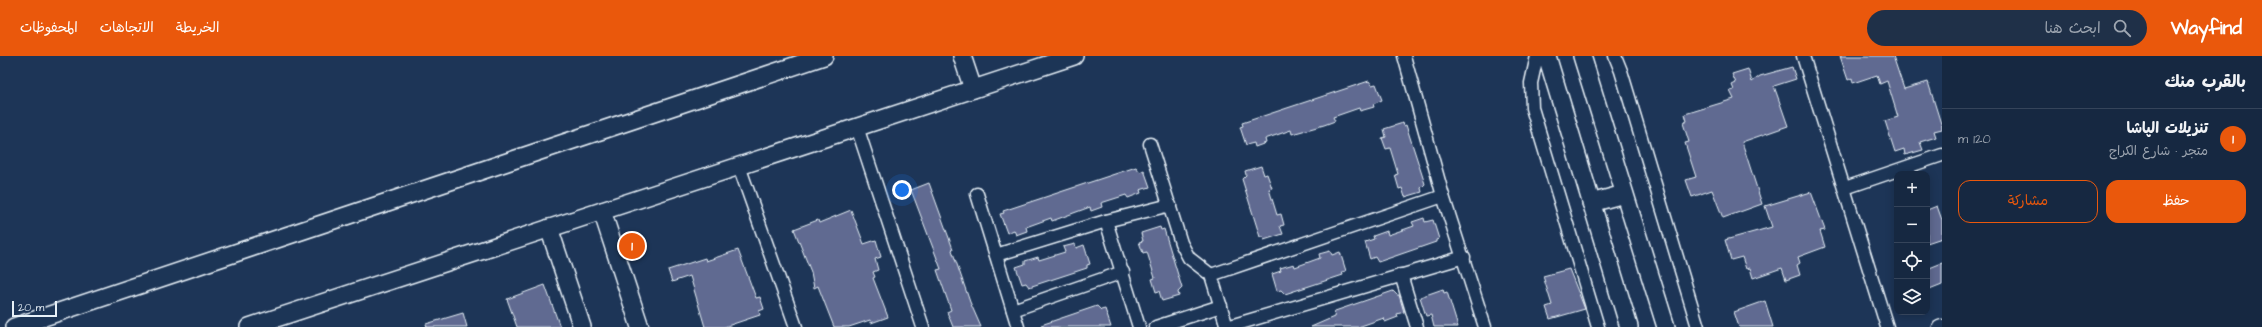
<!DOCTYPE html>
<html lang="ar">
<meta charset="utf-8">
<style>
:root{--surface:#162841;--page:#1f3048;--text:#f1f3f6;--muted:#9ea6b1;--line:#35445a;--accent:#ea580c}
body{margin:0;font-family:"Architects Daughter","Playpen Sans Arabic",sans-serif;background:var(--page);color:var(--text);direction:rtl}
.controls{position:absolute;right:12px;bottom:12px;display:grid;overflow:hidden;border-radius:8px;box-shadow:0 2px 10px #0003}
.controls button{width:36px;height:36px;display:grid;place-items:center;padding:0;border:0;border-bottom:1px solid var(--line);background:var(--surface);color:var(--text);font:20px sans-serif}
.scale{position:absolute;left:12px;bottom:10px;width:45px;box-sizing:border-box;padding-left:4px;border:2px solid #e8f1f8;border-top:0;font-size:11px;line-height:14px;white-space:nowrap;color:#e8f1f8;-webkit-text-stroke:3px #1d3557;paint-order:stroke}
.you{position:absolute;left:902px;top:134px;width:14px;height:14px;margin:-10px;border:3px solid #fff;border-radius:50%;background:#1a73e8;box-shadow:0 0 0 6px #1a73e833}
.badge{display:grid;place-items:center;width:26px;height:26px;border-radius:50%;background:var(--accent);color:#fff;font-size:13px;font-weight:700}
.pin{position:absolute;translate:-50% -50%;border:2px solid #fff;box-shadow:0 1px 4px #0006}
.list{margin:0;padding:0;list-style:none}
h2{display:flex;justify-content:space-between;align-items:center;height:52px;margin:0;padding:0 16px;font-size:17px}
h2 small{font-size:13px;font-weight:400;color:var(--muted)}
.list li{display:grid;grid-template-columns:26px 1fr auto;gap:12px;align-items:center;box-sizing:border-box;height:60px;padding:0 16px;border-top:1px solid var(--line)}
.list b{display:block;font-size:15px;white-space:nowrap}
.list p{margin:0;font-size:13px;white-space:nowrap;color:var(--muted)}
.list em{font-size:13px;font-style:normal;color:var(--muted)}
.actions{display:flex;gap:8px;padding:12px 16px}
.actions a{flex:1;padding:9px 0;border:1px solid var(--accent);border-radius:12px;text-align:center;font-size:14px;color:var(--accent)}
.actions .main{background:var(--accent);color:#fff}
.icon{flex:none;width:22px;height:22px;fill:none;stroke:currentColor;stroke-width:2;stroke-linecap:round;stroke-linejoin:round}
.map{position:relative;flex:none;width:1942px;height:271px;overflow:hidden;direction:ltr}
header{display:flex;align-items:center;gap:24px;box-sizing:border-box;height:56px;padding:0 20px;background:var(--accent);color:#fff}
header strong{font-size:19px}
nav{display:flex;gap:22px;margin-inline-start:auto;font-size:14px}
.search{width:280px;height:36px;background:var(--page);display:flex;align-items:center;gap:10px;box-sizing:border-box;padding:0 14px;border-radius:22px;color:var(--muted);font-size:15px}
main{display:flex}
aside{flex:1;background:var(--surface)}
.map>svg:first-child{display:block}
.building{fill:#606a91;stroke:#e8f1f8}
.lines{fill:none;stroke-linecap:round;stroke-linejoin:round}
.street-casing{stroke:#e8f1f8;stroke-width:15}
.secondary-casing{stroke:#e8f1f8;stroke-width:20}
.street{stroke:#1d3557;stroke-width:12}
.secondary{stroke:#1d3557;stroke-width:17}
</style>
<header>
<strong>Wayfind</strong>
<div class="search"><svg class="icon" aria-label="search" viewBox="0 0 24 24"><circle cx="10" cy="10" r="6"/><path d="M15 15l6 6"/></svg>ابحث هنا</div>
<nav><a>الخريطة</a><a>الاتجاهات</a><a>المحفوظات</a></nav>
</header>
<main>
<aside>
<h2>بالقرب منك<small></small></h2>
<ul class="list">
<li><span class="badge">1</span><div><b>تنزيلات الپاشا</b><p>متجر · شارع الكراج</p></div><em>120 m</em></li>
</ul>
<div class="actions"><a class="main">حفظ</a><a>مشاركة</a></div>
</aside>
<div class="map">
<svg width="1942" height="271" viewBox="0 0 1942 271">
<rect width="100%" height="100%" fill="#1d3557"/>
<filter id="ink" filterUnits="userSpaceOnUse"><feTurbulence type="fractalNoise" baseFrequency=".025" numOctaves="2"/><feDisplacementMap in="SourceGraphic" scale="8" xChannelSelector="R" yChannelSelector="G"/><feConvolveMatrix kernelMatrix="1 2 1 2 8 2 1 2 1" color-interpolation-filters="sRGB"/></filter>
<g filter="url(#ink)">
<!-- building -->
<g class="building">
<path d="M1840 0H1893L1904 33 1928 26 1942 71V73L1934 75 1936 81 1920 86 1923 94 1905 99 1904 93 1895 96 1885 65 1898 61 1887 25 1880 28 1877 19 1853 27 1852 22 1848 24Z"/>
<path d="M1792 11 1796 23 1774 30 1788 70 1742 86 1762 148 1723 162 1712 134 1692 141 1686 124 1696 121 1685 87 1689 86 1683 67 1687 65 1685 58 1734 43 1730 35 1734 34 1732 29 1736 27 1732 18 1748 13 1752 26 1760 20Z"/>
<path d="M1369 25 1372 29 1376 28 1382 44 1373 48 1374 51 1360 55 1359 52 1333 61 1335 65 1324 69 1292 78 1291 74 1265 83 1266 87 1255 91 1254 87 1246 89 1240 71 1243 70 1242 67Z"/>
<path d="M1403 67 1404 70 1406 69 1425 128 1421 132 1422 136 1405 141 1402 132 1399 133 1395 119 1398 118 1390 92 1386 93 1382 82 1386 81 1384 73Z"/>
<path d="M1261 110 1264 119 1267 118 1272 132 1269 133 1277 159 1281 158 1284 169 1280 170 1283 178 1264 184 1263 181H1260L1242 123 1246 119 1245 115Z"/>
<path d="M1136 111 1140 116 1144 114 1150 131 1140 134 1141 137 1128 142 1126 139 1101 147 1102 151 1091 155 1090 151 1052 165 1051 162 1026 171 1027 175 1016 179 1014 174 1007 177 1000 158 1004 157 1003 155Z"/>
<path d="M929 127 953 193 952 194 970 246 981 271H953L947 256 951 254 937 214 941 213 911 134Z"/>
<path d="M1811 136 1825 174 1820 175 1825 191 1798 201 1800 207 1797 209 1800 219 1786 224 1782 212 1753 222 1750 212 1746 213 1742 201 1731 204 1725 184 1772 171 1765 150Z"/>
<path d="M1937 150 1942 164V182L1927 187V154Z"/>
<path d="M851 154 864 188 876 184 881 201 875 203 878 214 873 216 875 221 873 222 888 261 871 267 870 264 849 271H834L818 230 814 232 811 216 794 173 818 164 819 167Z"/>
<path d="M1424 162 1425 166 1433 164 1439 183 1436 184V186L1378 206 1375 201 1370 203 1365 186 1374 183 1373 180 1387 175 1388 179 1414 170 1412 166Z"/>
<path d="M1160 171 1161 174 1164 173 1182 232 1178 236 1179 240 1162 245 1159 235 1156 236 1152 223 1155 222 1147 196 1143 197 1139 186 1143 185 1141 177Z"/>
<path d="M1075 188 1076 192 1084 189 1090 208 1087 209V212L1029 231 1026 227 1022 228 1016 211 1025 208V205L1038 201 1039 204 1065 196 1063 191Z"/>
<path d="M738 194 756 242 760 241 764 253 759 255 760 259 724 271H705L690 220 672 226 668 214 705 202 706 205Z"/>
<path d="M1330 195 1332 199 1340 196 1346 215 1342 216 1343 219 1285 238 1281 234 1277 235 1272 218 1281 215 1280 212 1294 208 1295 211 1320 202 1319 198Z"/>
<path d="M1942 207V229L1927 235V213Z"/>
<path d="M1569 213 1585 253 1550 263 1546 251 1552 249 1543 220Z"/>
<path d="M545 229 560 271H517L507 243Z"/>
<path d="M1443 233 1444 237 1447 236 1458 271H1434L1431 259 1426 260 1420 241Z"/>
<path d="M1393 235 1397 239H1399L1404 256 1397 258 1398 261 1385 266 1384 262 1358 271H1311L1334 261 1335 255Z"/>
<path d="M1765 245 1773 271H1739L1734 256Z"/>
<path d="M1097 250 1101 254 1105 253 1111 271H1042L1041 269Z"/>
<path d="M463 257 467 271H427L426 268Z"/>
</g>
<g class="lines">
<!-- street casing -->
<g class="street-casing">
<g id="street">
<path d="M1404 0 1443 140 1485 271"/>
<path d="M1537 0 1531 27 1532 52 1598 271"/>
<path d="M1615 0 1621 15 1698 271"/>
<path d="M1803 0 1887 271"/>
<path d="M857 71 923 271"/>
<path d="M1150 88 1181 187 1189 202 1211 219 1227 271"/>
<path d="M739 110 796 271"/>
<path d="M1845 132 1942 99"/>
<path d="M977 138 1018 271"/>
<path d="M1106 165 1139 271"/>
<path d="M996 199 1106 165 1170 149"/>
<path d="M1211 219 1443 140"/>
<path d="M1401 219 1417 271"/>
<path d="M1013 254 1123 216"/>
<path d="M1156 271 1221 250"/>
<path d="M1227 271 1464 201"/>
<path d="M1939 271 1942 270"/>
</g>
</g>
<!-- secondary casing -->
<g class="secondary-casing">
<g id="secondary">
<path d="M962 0 973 33"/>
<path d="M1547 0 1629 271"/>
<path d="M1582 0 1666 271"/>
<path d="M1591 147 1624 138"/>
<path d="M602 155 640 271"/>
<path d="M549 172 582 271"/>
<path d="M14 271 824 0"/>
<path d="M249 271 1074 0"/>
</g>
</g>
<!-- street -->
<use href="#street" class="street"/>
<!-- secondary -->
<use href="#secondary" class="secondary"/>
</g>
</g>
</svg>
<div class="controls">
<button>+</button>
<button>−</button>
<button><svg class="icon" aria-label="locate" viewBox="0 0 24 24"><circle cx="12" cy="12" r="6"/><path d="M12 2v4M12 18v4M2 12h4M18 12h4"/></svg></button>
<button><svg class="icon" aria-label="layers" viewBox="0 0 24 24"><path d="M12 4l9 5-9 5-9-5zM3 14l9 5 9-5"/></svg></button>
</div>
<div class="scale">20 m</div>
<div class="you"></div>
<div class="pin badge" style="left:632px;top:190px">1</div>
</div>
</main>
